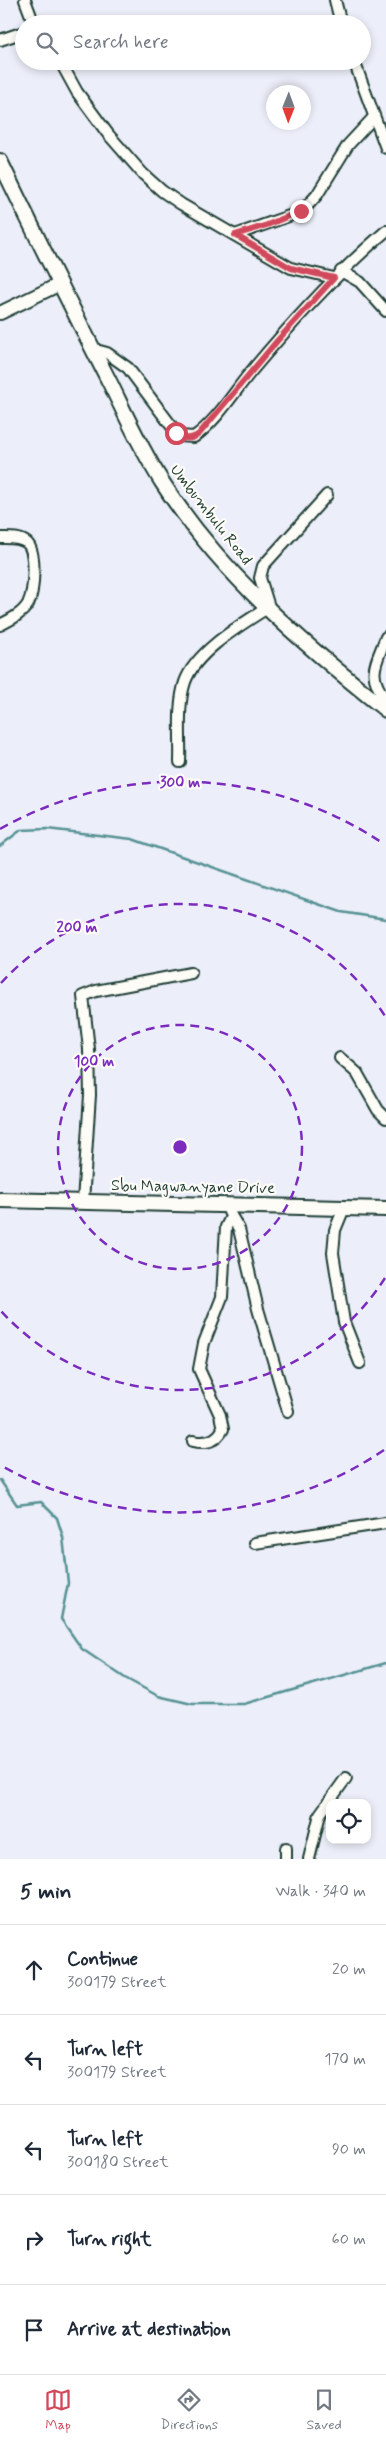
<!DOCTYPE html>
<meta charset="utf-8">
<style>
:root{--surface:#fff;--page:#f6f6f7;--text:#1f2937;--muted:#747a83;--line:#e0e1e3;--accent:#d1495b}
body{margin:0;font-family:Mynerve,sans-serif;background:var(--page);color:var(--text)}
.controls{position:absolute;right:15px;bottom:15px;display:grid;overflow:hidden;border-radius:10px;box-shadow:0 2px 8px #0003}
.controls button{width:45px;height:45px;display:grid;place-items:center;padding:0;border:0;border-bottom:1px solid var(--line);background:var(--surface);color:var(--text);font:25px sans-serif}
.compass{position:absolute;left:266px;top:85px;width:45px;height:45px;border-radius:50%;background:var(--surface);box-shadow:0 2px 8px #0003;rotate:181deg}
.stop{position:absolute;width:15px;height:15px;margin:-11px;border:4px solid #d1495b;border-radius:50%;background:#fff}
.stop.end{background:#d1495b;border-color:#fff;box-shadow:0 1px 5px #0008}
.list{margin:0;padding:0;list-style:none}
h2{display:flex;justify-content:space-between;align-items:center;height:65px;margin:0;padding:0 20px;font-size:21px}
h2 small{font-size:16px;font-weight:400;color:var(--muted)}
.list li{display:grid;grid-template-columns:32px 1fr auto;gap:15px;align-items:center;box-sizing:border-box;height:90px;padding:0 20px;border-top:1px solid var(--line)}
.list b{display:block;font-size:19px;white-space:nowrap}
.list p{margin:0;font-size:16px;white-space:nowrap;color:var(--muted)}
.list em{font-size:16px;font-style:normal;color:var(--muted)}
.icon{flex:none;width:28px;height:28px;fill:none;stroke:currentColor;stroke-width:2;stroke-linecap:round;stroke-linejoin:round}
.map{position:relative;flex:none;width:386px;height:1859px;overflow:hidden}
.search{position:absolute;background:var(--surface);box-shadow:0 2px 8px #0003;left:15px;right:15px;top:15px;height:55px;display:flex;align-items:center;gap:12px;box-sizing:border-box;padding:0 18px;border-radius:28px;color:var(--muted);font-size:19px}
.sheet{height:515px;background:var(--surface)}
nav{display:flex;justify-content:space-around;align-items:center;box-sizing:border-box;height:70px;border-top:1px solid var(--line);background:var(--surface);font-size:14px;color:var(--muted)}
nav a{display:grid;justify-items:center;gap:2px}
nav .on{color:var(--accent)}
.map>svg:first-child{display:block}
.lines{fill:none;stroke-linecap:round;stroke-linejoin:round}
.stream{stroke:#569294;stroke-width:2.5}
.minor-casing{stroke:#1f3d34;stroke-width:14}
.tertiary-casing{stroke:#1f3d34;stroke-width:16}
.secondary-casing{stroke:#1f3d34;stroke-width:18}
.minor{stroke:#fdfcf7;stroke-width:10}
.tertiary{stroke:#fdfcf7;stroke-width:12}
.secondary{stroke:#fdfcf7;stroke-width:14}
.route{stroke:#d1495b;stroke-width:6}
.ring{fill:none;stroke:#7b2cbf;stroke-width:2.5;stroke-dasharray:9 6}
.labels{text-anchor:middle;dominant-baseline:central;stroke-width:4.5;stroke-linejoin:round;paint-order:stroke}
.street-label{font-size:16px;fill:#1f3d34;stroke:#fdfcf7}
.centre{fill:#7b2cbf;stroke:#fdfcf7;stroke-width:2.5}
.ring-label{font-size:15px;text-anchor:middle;font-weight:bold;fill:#7b2cbf;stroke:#fdfcf7;stroke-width:4.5;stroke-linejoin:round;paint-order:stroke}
</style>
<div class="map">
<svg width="386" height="1859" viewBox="0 0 386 1859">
<rect width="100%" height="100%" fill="#eceef9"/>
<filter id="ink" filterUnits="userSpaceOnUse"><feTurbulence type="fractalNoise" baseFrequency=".02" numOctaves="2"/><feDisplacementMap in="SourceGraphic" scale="10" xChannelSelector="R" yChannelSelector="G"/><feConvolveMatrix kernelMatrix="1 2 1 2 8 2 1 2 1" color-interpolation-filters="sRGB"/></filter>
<g filter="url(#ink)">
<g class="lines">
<!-- stream -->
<g class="stream">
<path d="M0 846 21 830 47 829 132 839 341 912 386 919"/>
<path d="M0 1480 17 1505 41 1502 57 1518 63 1537 68 1583 61 1619 82 1649 125 1678 158 1696 192 1704H244L386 1663"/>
</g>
<!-- minor casing -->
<g class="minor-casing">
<g id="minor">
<path d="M25 0 34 24"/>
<path d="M335 0 341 24"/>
<path d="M0 40 24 32"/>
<path d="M60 61 77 92 108 134 143 174 162 191 181 204 291 268 334 278"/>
<path d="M354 61 386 148"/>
<path d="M235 235 292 215 308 205 317 195 348 145 374 117"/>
<path d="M341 271 360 282 386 311"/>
<path d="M92 349 107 353 128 368 179 436 194 437C218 420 235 390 254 368 295 319 338 272 386 231"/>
<path d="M0 538C8 538 20 537 27 543 37 552 34 592 28 604 22 614 10 620 0 625"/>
<path d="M270 610 260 578 263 566 327 495"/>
<path d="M386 637C376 664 366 674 386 700"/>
<path d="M180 762C181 737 177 706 185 682 196 651 241 625 267 608"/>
<path d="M340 1058 357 1073 378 1110 386 1118"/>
<path d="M83 1202 90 1095 89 1049 83 996 96 991 191 973"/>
<path d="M344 1208 335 1230 333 1253 344 1322 360 1363"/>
<path d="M229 1212 239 1229 258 1309 288 1411"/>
<path d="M193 1441C206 1444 217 1441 223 1429L220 1415 199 1369 204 1343 222 1297 226 1227 231 1217"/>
<path d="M255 1543 386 1523"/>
<path d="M286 1859V1848"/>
<path d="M309 1859 320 1814 346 1778"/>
</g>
</g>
<!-- tertiary casing -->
<g class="tertiary-casing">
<path id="tertiary" d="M0 313 60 284"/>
</g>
<!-- secondary casing -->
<g class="secondary-casing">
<g id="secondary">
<path d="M0 161C36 236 73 310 111 385 127 418 142 451 162 482 220 573 302 643 386 710"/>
<path d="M0 1200 386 1209"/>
</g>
</g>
<!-- minor -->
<use href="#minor" class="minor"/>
<!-- tertiary -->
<use href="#tertiary" class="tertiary"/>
<!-- secondary -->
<use href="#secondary" class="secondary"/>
</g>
</g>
<g class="lines" filter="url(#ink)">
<!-- route -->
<path class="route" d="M176 433C183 440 191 440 199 434L277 341 334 278 291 268 235 235 267 225 301 211"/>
</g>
<!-- distance rings -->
<g class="ring">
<circle cx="180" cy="1147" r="122"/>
<path d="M385 1278A243 243 0 0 1 1 1311M1 983A243 243 0 0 1 385 1016"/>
<path d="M384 1450A365 365 0 0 1 0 1465M0 829A365 365 0 0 1 384 844"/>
</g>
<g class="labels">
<!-- street labels -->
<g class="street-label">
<text transform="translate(211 515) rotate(52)">Umbumbulu Road</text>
<text transform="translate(193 1187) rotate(1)">Sbu Magwanyane Drive</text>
</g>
</g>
<circle cx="180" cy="1147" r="8" class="centre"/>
<g class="ring-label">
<text x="180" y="787">300 m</text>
<text x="77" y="932">200 m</text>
<text x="94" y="1066">100 m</text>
</g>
</svg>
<div class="controls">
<button><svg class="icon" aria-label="locate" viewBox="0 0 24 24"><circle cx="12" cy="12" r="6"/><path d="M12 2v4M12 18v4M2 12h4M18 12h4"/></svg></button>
</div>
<svg class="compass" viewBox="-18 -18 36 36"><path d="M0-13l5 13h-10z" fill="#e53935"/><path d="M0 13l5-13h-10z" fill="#747a83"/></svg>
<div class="stop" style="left:176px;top:433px"></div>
<div class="stop end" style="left:301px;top:211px"></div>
<div class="search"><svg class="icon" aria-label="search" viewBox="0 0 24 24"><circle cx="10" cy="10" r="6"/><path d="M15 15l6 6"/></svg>Search here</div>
</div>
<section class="sheet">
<h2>5 min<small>Walk · 340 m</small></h2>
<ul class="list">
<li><svg class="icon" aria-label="ahead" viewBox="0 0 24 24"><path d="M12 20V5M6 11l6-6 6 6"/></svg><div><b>Continue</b><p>300179 Street</p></div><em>20 m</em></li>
<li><svg class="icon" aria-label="left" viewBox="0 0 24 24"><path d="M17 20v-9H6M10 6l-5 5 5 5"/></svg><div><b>Turn left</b><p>300179 Street</p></div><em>170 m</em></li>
<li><svg class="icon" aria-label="left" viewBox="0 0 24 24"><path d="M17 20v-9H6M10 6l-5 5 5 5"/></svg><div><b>Turn left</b><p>300180 Street</p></div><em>90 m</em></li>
<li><svg class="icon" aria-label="right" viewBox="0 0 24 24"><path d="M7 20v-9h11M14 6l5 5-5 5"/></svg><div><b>Turn right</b></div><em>60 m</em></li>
<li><svg class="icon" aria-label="arrive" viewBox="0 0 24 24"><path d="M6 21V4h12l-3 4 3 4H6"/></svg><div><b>Arrive at destination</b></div></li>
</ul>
</section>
<nav>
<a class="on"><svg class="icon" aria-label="map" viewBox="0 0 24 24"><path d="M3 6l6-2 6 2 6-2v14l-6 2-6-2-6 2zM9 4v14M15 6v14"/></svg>Map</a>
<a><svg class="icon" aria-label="directions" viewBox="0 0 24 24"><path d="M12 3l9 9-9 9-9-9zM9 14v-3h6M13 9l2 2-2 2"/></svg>Directions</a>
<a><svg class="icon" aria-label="saved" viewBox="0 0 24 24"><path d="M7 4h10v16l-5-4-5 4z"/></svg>Saved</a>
</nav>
